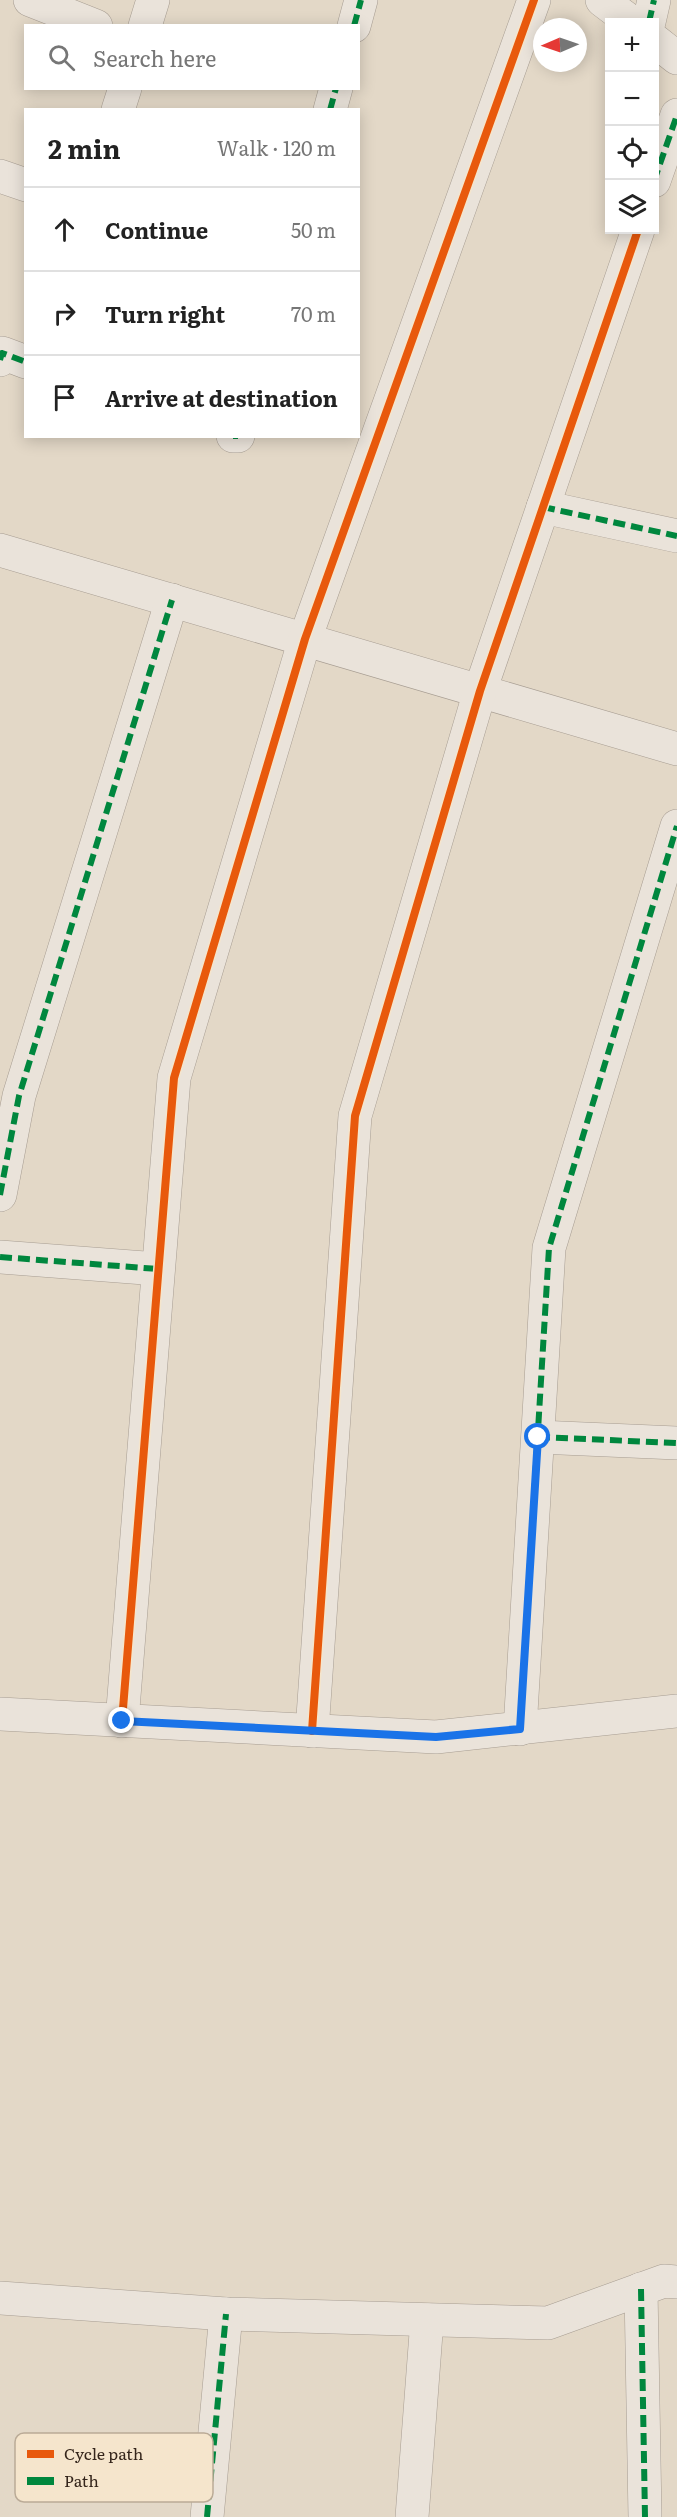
<!DOCTYPE html>
<meta charset="utf-8">
<style>
:root{--surface:#fff;--page:#f2f2f2;--text:#222;--muted:#767676;--line:#e0e0e0}
body{margin:0;font-family:Literata,serif;background:var(--page);color:var(--text)}
.controls{position:absolute;right:18px;top:18px;display:grid;overflow:hidden;border-radius:0px;box-shadow:0 3px 15px #0003}
.controls button{width:54px;height:54px;display:grid;place-items:center;padding:0;border:0;border-bottom:2px solid var(--line);background:var(--surface);color:var(--text);font:30px sans-serif}
.compass{position:absolute;left:533px;top:18px;width:54px;height:54px;border-radius:50%;background:var(--surface);box-shadow:0 3px 15px #0003;rotate:268deg}
.stop{position:absolute;width:18px;height:18px;margin:-14px;border:4px solid #1a73e8;border-radius:50%;background:#fff}
.stop.end{background:#1a73e8;border-color:#fff;box-shadow:0 2px 6px #0008}
.list{margin:0;padding:0;list-style:none}
h2{display:flex;justify-content:space-between;align-items:center;height:78px;margin:0;padding:0 24px;font-size:26px}
h2 small{font-size:20px;font-weight:400;color:var(--muted)}
.list li{display:grid;grid-template-columns:39px 1fr auto;gap:18px;align-items:center;box-sizing:border-box;height:84px;padding:0 24px;border-top:2px solid var(--line)}
.list b{display:block;font-size:22px;white-space:nowrap}
.list em{font-size:20px;font-style:normal;color:var(--muted)}
.icon{flex:none;width:33px;height:33px;fill:none;stroke:currentColor;stroke-width:2;stroke-linecap:round;stroke-linejoin:round}
.map{position:relative;flex:none;width:677px;height:2517px;overflow:hidden}
.search{position:absolute;background:var(--surface);box-shadow:0 3px 15px #0003;left:24px;top:24px;width:336px;height:66px;display:flex;align-items:center;gap:15px;box-sizing:border-box;padding:0 21px;border-radius:0px;color:var(--muted);font-size:22px}
.panel{position:absolute;background:var(--surface);box-shadow:0 3px 15px #0003;left:24px;top:108px;width:336px;height:330px;border-radius:0px}
.map>svg:first-child{display:block}
.lines{fill:none;stroke-linecap:round;stroke-linejoin:round}
.minor-casing{stroke:#a79d92;stroke-width:34}
.tertiary-casing{stroke:#a79d92;stroke-width:34}
.minor{stroke:#eae3da;stroke-width:33}
.tertiary{stroke:#eae3da;stroke-width:33}
.quiet{stroke:#00873e;stroke-width:6;stroke-dasharray:12 6;stroke-linecap:butt}
.cycleway-casing{stroke:#f5e5cc;stroke-width:11}
.cycleway{stroke:#e8590c;stroke-width:8}
.route{stroke:#1a73e8;stroke-width:8}
.key{fill:#f5e5cc;stroke:#bbab97;stroke-width:1.5}
.key-label{font-size:16px;fill:#34251b}
</style>
<div class="map">
<svg width="677" height="2517" viewBox="0 0 677 2517">
<rect width="100%" height="100%" fill="#e3d8c7"/>
<g class="lines">
<!-- minor casing -->
<g class="minor-casing">
<g id="minor">
<path d="M30 0 96 26"/>
<path d="M649 22 654 0"/>
<path d="M145 26 153 0"/>
<path d="M354 26 361 0"/>
<path d="M118 110 125 88"/>
<path d="M330 110 336 88"/>
<path d="M0 176 26 185"/>
<path d="M654 181 677 115"/>
<path d="M0 360 2 353 26 362"/>
<path d="M233 436H238"/>
<path d="M543 507 677 536"/>
<path d="M0 550 677 749"/>
<path d="M0 1195 19 1096 172 600"/>
<path d="M0 1257 158 1269"/>
<path d="M538 1437 677 1443"/>
<path d="M122 1721 174 1078 305 639 534 0"/>
<path d="M520 1729 549 1248 677 826"/>
<path d="M312 1731 355 1116 480 691 638 230"/>
<path d="M641 2289 645 2517"/>
<path d="M0 2298 226 2314 548 2323 664 2281 677 2282"/>
<path d="M207 2517 226 2314"/>
<path d="M412 2517 427 2320"/>
</g>
</g>
<!-- tertiary casing -->
<g class="tertiary-casing">
<g id="tertiary">
<path d="M602 0 631 22"/>
<path d="M654 40 677 58"/>
<path d="M0 1714 436 1737 677 1711"/>
</g>
</g>
<!-- minor -->
<use href="#minor" class="minor"/>
<!-- tertiary -->
<use href="#tertiary" class="tertiary"/>
<!-- quiet -->
<g class="quiet">
<path d="M649 22 654 0"/>
<path d="M354 26 361 0"/>
<path d="M330 110 336 88"/>
<path d="M654 181 677 115"/>
<path d="M0 360 2 353 26 362"/>
<path d="M233 436H238"/>
<path d="M543 507 677 536"/>
<path d="M0 1195 19 1096 172 600"/>
<path d="M0 1257 158 1269"/>
<path d="M538 1437 677 1443"/>
<path d="M520 1729 549 1248 677 826"/>
<path d="M641 2289 645 2517"/>
<path d="M207 2517 226 2314"/>
</g>
<!-- cycleway casing -->
<g class="cycleway-casing">
<g id="cycleway">
<path d="M122 1721 174 1078 305 639 534 0"/>
<path d="M312 1731 355 1116 480 691 638 230"/>
</g>
</g>
<!-- cycleway -->
<use href="#cycleway" class="cycleway"/>
</g>
<g class="lines">
<!-- route -->
<path class="route" d="M122 1721 436 1737 520 1729 538 1437"/>
</g>
<!-- legend -->
<rect x="15" y="2433" width="198" height="69" rx="9" class="key"/>
<rect x="27" y="2450" width="27" height="8" fill="#e8590c"/>
<rect x="27" y="2477" width="27" height="8" fill="#00873e"/>
<g class="key-label">
<text x="64" y="2460">Cycle path</text>
<text x="64" y="2487">Path</text>
</g>
</svg>
<div class="controls">
<button>+</button>
<button>−</button>
<button><svg class="icon" aria-label="locate" viewBox="0 0 24 24"><circle cx="12" cy="12" r="6"/><path d="M12 2v4M12 18v4M2 12h4M18 12h4"/></svg></button>
<button><svg class="icon" aria-label="layers" viewBox="0 0 24 24"><path d="M12 4l9 5-9 5-9-5zM3 14l9 5 9-5"/></svg></button>
</div>
<svg class="compass" viewBox="-18 -18 36 36"><path d="M0-13l5 13h-10z" fill="#e53935"/><path d="M0 13l5-13h-10z" fill="#767676"/></svg>
<div class="stop" style="left:538px;top:1437px"></div>
<div class="stop end" style="left:122px;top:1721px"></div>
<div class="search"><svg class="icon" aria-label="search" viewBox="0 0 24 24"><circle cx="10" cy="10" r="6"/><path d="M15 15l6 6"/></svg>Search here</div>
<section class="panel">
<h2>2 min<small>Walk · 120 m</small></h2>
<ul class="list">
<li><svg class="icon" aria-label="ahead" viewBox="0 0 24 24"><path d="M12 20V5M6 11l6-6 6 6"/></svg><div><b>Continue</b></div><em>50 m</em></li>
<li><svg class="icon" aria-label="right" viewBox="0 0 24 24"><path d="M7 20v-9h11M14 6l5 5-5 5"/></svg><div><b>Turn right</b></div><em>70 m</em></li>
<li><svg class="icon" aria-label="arrive" viewBox="0 0 24 24"><path d="M6 21V4h12l-3 4 3 4H6"/></svg><div><b>Arrive at destination</b></div></li>
</ul>
</section>
</div>
